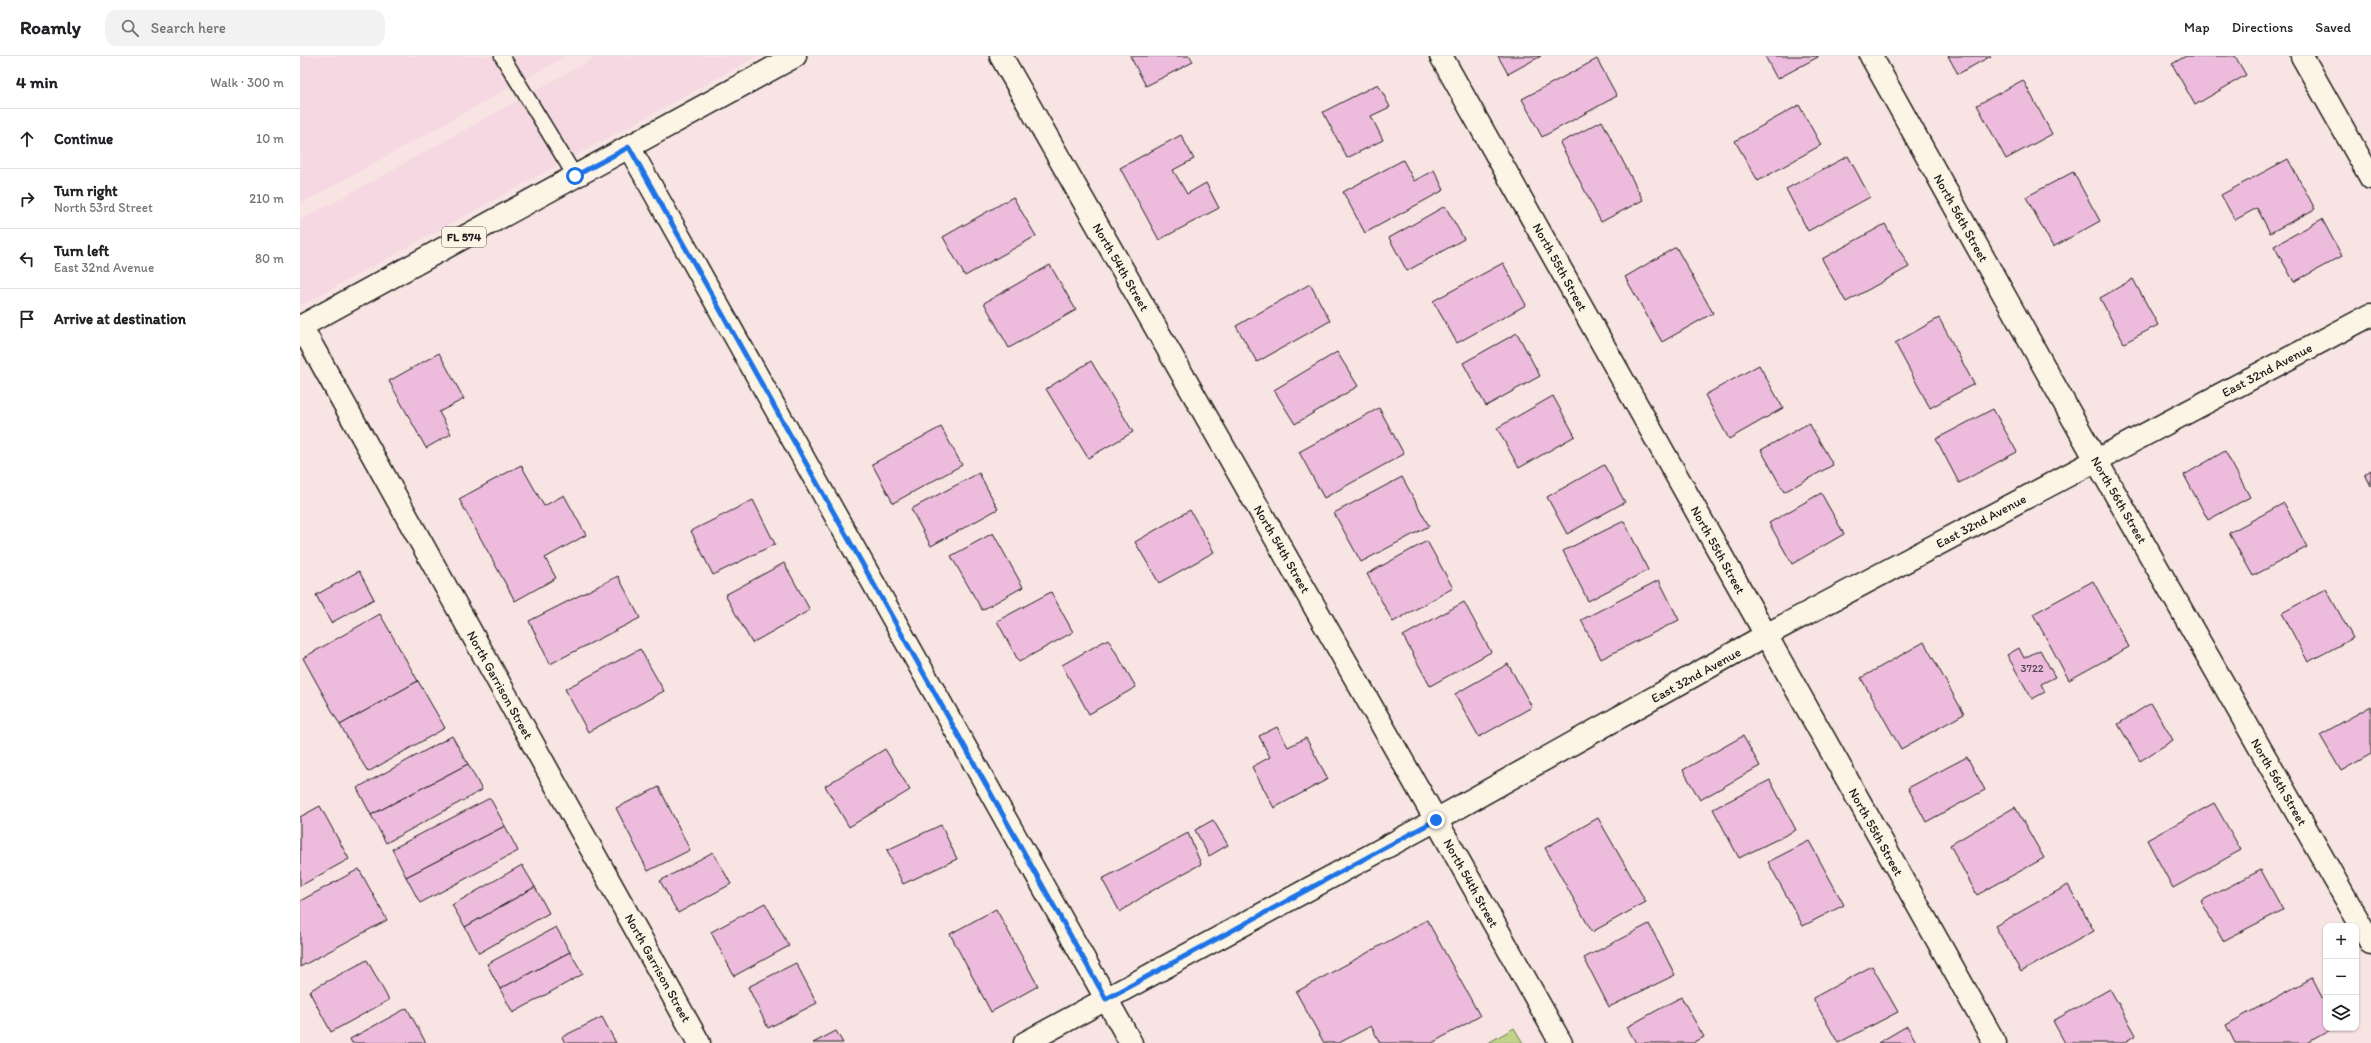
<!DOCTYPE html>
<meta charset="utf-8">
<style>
:root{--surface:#fff;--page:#f2f2f2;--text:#202124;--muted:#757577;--line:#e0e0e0}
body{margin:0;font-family:Itim,sans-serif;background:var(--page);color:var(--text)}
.controls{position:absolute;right:12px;bottom:12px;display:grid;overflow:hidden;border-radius:8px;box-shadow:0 1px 3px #0004}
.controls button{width:36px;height:36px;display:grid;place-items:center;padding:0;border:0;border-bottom:1px solid var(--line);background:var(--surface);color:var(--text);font:20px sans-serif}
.stop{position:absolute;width:12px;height:12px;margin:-9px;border:3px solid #1a73e8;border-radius:50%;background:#fff}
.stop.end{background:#1a73e8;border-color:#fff;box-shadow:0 1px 4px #0008}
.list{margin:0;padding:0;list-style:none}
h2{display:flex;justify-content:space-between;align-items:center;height:52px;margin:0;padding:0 16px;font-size:17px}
h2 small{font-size:13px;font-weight:400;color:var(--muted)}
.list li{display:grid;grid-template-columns:26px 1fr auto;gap:12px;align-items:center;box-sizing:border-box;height:60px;padding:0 16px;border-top:1px solid var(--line)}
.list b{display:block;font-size:15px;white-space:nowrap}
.list p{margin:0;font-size:13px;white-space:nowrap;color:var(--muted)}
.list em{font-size:13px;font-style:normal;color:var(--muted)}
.icon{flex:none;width:22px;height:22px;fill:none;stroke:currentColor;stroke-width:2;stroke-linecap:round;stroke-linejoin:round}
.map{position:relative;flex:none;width:2071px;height:987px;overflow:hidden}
header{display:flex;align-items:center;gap:24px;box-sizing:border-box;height:56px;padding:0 20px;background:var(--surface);border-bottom:1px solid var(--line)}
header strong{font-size:19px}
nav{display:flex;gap:22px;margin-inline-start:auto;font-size:14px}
.search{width:280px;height:36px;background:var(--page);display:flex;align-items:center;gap:10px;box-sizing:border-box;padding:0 14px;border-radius:12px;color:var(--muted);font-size:15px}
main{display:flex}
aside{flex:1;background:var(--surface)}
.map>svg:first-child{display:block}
.built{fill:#f5d8e1}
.green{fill:#c0d388;stroke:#6e7852}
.building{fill:#edbcdd;stroke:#1c1c1c}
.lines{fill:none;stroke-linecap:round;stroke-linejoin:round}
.service-casing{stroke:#1c1c1c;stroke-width:17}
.minor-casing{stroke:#1c1c1c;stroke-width:25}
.primary-casing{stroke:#1c1c1c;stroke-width:25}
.service{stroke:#fcf5e5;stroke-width:14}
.minor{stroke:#fcf5e5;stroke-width:22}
.primary{stroke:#fcf5e5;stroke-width:22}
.route{stroke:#1a73e8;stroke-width:5}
.labels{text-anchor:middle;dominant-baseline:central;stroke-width:3;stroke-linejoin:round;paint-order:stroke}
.number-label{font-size:11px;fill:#50444c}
.shield{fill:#fcf5e5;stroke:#5f5d58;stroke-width:1}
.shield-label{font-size:12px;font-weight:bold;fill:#1c1c1c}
.street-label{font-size:13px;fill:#1c1c1c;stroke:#fcf5e5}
</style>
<header>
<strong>Roamly</strong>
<div class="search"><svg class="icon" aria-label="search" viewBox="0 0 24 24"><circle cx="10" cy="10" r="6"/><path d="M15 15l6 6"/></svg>Search here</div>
<nav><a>Map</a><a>Directions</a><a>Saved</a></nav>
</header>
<main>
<aside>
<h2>4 min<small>Walk · 300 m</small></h2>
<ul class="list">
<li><svg class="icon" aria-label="ahead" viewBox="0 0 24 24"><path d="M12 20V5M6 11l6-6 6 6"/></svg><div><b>Continue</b></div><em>10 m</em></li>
<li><svg class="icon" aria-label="right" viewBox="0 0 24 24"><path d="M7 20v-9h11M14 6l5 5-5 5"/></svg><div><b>Turn right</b><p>North 53rd Street</p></div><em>210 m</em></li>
<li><svg class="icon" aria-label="left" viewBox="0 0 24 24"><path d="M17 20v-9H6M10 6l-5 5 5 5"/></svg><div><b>Turn left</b><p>East 32nd Avenue</p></div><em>80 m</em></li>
<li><svg class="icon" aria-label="arrive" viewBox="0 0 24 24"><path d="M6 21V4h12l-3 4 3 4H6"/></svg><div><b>Arrive at destination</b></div></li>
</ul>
</aside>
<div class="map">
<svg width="2071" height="987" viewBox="0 0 2071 987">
<rect width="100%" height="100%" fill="#f8e4e3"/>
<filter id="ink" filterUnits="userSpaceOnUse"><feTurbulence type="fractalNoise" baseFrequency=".025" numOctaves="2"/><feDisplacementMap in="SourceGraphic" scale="8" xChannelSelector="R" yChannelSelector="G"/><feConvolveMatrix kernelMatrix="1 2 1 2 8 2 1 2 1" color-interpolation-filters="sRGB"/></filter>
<g filter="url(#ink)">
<!-- built -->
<g class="built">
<path d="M0 0H266L0 148Z"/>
<path d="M298 0H457L0 250V165Z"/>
</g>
<!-- green -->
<path class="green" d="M1214 972 1223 987H1188Z"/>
<!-- building -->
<g class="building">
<path d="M830 0H890L893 6 846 30Z"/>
<path d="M1198 0H1241L1208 18Z"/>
<path d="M1465 0H1518V1L1477 23Z"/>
<path d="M1648 0H1691L1658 18Z"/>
<path d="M1886 0H1935L1946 19 1895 49 1872 8Z"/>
<path d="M1297 3 1317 40 1242 81 1222 43Z"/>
<path d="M1723 24 1752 78 1706 103 1677 49Z"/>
<path d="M1078 28 1090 51 1071 60 1083 84 1047 102 1023 56Z"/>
<path d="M1499 49 1521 89 1458 125 1435 85Z"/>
<path d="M1302 65 1343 144 1301 166 1260 87Z"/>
<path d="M881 79 894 103 873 114 887 138 906 127 919 152 859 184 820 112Z"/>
<path d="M1548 100 1570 141 1508 175 1486 133Z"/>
<path d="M1988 103 2015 153 1970 177 1957 152 1935 164 1921 139Z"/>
<path d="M1103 104 1114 125 1134 114 1144 134 1065 177 1043 136Z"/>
<path d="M1773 116 1800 165 1753 191 1726 141Z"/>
<path d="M713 141 736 180 665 220 643 181Z"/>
<path d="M1145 150 1164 183 1107 215 1089 182Z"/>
<path d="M2022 163 2042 200 1994 226 1974 190Z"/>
<path d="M1585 168 1609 211 1546 246 1522 203Z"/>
<path d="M1376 191 1413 257 1362 286 1325 221Z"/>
<path d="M1203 207 1226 249 1157 287 1133 245Z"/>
<path d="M750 209 776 254 709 292 684 247Z"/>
<path d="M1833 223 1858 269 1824 287 1800 242Z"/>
<path d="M1010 228 1030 265 957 306 936 270Z"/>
<path d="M1639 262 1674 328 1630 352 1595 287Z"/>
<path d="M1217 277 1240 320 1186 350 1163 307Z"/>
<path d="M1037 296 1058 330 995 368 974 334Z"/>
<path d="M139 297 164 343 139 356 151 378 126 392 89 325Z"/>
<path d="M791 305 833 376 788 402 746 333Z"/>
<path d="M1459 309 1483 352 1429 383 1405 339Z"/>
<path d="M1253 340 1275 380 1219 412 1197 372Z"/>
<path d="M1079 352 1104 398 1024 442 999 396Z"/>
<path d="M1693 353 1717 396 1659 427 1636 383Z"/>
<path d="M1509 367 1533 409 1484 436 1461 394Z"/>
<path d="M641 371 662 409 593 447 572 408Z"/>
<path d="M1925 395 1950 441 1908 464 1884 419Z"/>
<path d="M221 409 244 450 264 439 286 479 245 502 256 522 215 545 159 443Z"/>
<path d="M1304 409 1325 446 1267 478 1247 441Z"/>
<path d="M2071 414V430L2065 418Z"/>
<path d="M679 417 698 453 631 490 611 453Z"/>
<path d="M1102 421 1129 470 1061 506 1034 457Z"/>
<path d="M1521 437 1544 478 1492 508 1469 467Z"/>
<path d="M453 444 475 488 413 519 391 475Z"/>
<path d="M1984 447 2007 491 1953 520 1929 477Z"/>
<path d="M890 454 914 496 859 527 835 486Z"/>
<path d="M1324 465 1348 514 1288 545 1263 495Z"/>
<path d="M693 477 723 531 682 554 651 500Z"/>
<path d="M1127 485 1153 532 1093 566 1067 518Z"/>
<path d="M484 507 510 554 452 587 425 539Z"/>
<path d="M59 515 74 543 31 567 16 539Z"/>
<path d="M318 520 340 562 250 608 229 565Z"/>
<path d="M1359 524 1379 564 1301 603 1281 564Z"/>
<path d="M1793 525 1829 591 1769 624 1733 558Z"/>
<path d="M2026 533 2053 582 2008 606 1982 557Z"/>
<path d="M751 536 773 576 719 606 697 565Z"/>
<path d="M1164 546 1191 596 1130 630 1103 580Z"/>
<path d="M80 558 118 625 40 669 3 602Z"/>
<path d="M808 583 836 631 789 658 762 609Z"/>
<path d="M1624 586 1664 658 1601 693 1561 622Z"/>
<path d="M1719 592 1724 602 1740 594 1755 621 1741 628 1745 636 1732 643 1707 599Z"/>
<path d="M340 593 364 635 288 676 265 633Z"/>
<path d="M1208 608 1232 651 1179 681 1155 638Z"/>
<path d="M118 625 145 672 68 716 40 669Z"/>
<path d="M1851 647 1873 684 1840 705 1818 668Z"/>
<path d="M2071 650V698L2041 715 2020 679Z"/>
<path d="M977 671 988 691 1006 682 1028 723 974 752 952 711 970 701 959 680Z"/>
<path d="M152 680 168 708 71 759 57 732Z"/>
<path d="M1443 680 1460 710 1400 744 1383 714Z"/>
<path d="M585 693 610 734 549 771 525 730Z"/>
<path d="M1667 701 1685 734 1626 766 1608 732Z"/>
<path d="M168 708 182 734 86 787 71 759Z"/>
<path d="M1470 724 1496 774 1439 802 1413 753Z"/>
<path d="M359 731 390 794 348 815 316 752Z"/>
<path d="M190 742 205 770 106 821 92 793Z"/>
<path d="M1914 747 1941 794 1873 832 1847 784Z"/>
<path d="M20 750 49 803 0 830V761Z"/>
<path d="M1715 751 1744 802 1677 839 1650 789Z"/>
<path d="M1298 762 1346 846 1292 876 1245 792Z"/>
<path d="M913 764 928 789 909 800 895 774Z"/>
<path d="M641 769 657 803 603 828 587 794Z"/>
<path d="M205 770 218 795 120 847 106 821Z"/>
<path d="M888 777 901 808 848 837 820 856 802 823Z"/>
<path d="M1509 785 1544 849 1503 870 1468 806Z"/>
<path d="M413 796 431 828 378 857 360 825Z"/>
<path d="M222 809 235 831 165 871 152 849Z"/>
<path d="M59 813 87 864 0 911V845Z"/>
<path d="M1961 814 1983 854 1923 885 1901 845Z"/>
<path d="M1768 829 1794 875 1721 916 1695 870Z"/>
<path d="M235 831 249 857 179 897 165 871Z"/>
<path d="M465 847 489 890 434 920 411 876Z"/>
<path d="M696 853 738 930 691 956 650 878Z"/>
<path d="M1127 864 1180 960 1132 987H1080L1071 970 1039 987H1024L996 936Z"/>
<path d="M1349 868 1375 919 1309 951 1284 902Z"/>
<path d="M256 871 270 896 200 933 187 908Z"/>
<path d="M270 896 283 918 213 957 200 933Z"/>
<path d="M67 904 89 944 31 976 9 935Z"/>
<path d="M496 907 517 947 468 972 448 931Z"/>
<path d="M1572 910 1598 956 1538 987 1513 942Z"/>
<path d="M2012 922 2026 949V972H2034L2007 987H1935L1926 969Z"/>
<path d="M1810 933 1836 979 1823 987H1765L1753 965Z"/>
<path d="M1381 941 1404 981 1393 987H1336L1327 971Z"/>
<path d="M107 952 126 987H52L50 983Z"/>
<path d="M302 961 316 987H265L262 981Z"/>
<path d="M1607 970 1617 987H1578Z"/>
<path d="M536 975 543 987H513Z"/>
</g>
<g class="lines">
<!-- service casing -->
<g class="service-casing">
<path id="service" d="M202 0 275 120"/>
</g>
<!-- minor casing -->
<g class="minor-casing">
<g id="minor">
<path d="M701 0 1136 764 1261 987"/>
<path d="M1141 0 1695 987"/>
<path d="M1571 0 1796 404 2071 887"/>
<path d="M2002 0 2071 122"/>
<path d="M329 91 831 987"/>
<path d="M1 270 399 987"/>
<path d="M725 987 1136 764 1466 579 2071 259"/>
</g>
</g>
<!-- primary casing -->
<g class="primary-casing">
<path id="primary" d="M0 271 495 0"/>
</g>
<!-- service -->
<use href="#service" class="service"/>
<!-- minor -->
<use href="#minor" class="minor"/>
<!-- primary -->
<use href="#primary" class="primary"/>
</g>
</g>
<g class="lines" filter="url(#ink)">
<!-- route -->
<path class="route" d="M275 120 329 91 806 943 1136 764"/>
</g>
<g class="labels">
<!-- number labels -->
<g class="number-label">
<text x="1732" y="612">3722</text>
</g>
<!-- shield labels -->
<rect class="shield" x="142" y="171" width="44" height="20" rx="3"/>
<g class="shield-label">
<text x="164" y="181">FL 574</text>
</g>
<!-- street labels -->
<g class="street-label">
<text transform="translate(1661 162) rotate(61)">North 56th Street</text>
<text transform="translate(821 211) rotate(60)">North 54th Street</text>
<text transform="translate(1260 211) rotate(61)">North 55th Street</text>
<text transform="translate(1967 314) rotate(-28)">East 32nd Avenue</text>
<text transform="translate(1819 444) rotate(60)">North 56th Street</text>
<text transform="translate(1681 465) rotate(-28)">East 32nd Avenue</text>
<text transform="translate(982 493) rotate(60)">North 54th Street</text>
<text transform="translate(1418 494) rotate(61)">North 55th Street</text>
<text transform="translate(1396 619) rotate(-29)">East 32nd Avenue</text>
<text transform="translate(200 629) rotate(61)">North Garrison Street</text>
<text transform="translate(1979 726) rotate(60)">North 56th Street</text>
<text transform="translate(1576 776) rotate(61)">North 55th Street</text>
<text transform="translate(1171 827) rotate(61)">North 54th Street</text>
<text transform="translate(358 912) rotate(61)">North Garrison Street</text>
</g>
</g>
</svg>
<div class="controls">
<button>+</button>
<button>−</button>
<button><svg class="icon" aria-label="layers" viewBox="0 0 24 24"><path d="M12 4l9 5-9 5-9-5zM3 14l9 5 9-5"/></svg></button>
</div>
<div class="stop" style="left:275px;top:120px"></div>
<div class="stop end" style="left:1136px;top:764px"></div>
</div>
</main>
